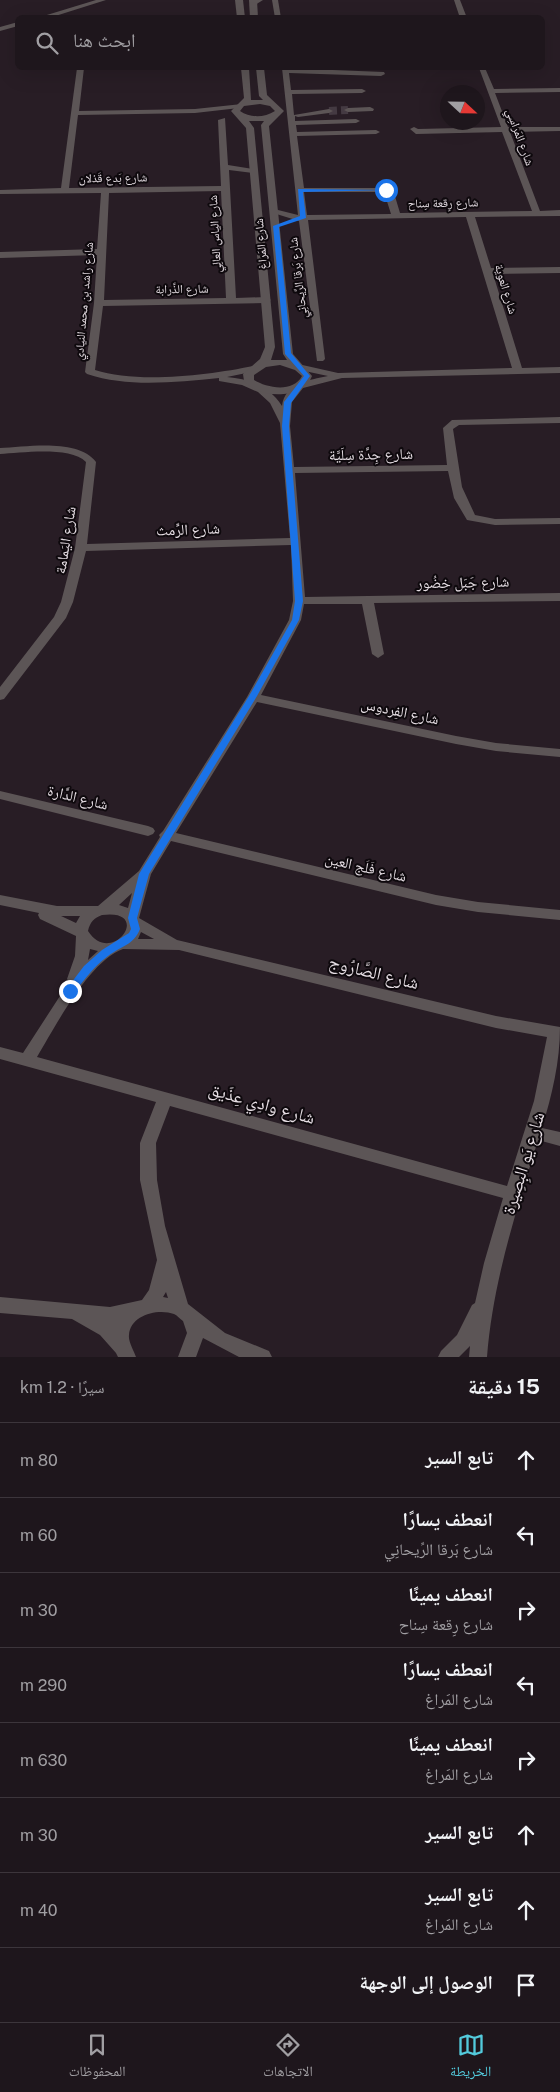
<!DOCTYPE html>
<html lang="ar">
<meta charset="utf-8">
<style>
:root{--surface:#1e161c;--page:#2b2329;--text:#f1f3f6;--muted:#a19fa3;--line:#3c353b;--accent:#53cadc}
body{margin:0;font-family:"Public Sans","Noto Naskh Arabic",sans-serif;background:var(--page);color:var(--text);direction:rtl}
.compass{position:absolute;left:440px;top:85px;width:45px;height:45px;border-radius:50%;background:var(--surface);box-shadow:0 5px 20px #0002;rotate:112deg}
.stop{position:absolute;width:15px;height:15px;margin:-11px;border:4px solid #1a73e8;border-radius:50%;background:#fff}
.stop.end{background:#1a73e8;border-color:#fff;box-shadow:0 1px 5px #0008}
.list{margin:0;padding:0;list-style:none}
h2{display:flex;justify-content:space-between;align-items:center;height:65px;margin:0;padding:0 20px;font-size:21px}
h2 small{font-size:16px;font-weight:400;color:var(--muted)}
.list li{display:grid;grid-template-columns:32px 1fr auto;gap:15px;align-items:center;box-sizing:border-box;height:75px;padding:0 20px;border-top:1px solid var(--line)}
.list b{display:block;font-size:19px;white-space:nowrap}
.list p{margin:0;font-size:16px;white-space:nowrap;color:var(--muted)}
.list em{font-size:16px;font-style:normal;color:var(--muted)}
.icon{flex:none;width:28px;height:28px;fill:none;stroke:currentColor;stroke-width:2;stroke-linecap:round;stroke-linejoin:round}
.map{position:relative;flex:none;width:560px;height:1357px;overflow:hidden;direction:ltr}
.search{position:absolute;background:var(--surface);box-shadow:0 5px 20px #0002;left:15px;right:15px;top:15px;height:55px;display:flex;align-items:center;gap:12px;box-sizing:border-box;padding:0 18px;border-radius:8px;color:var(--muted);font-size:19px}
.sheet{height:665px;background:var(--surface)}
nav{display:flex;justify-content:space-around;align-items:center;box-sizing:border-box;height:70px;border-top:1px solid var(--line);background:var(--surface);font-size:14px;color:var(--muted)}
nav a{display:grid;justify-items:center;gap:2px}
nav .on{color:var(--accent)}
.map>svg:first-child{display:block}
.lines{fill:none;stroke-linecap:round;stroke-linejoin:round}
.minor-tunnel{stroke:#443a42;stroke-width:8;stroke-dasharray:8 4;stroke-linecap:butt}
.minor{fill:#5c5556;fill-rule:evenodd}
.tertiary{fill:#5c5556;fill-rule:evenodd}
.route{fill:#1a73e8}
.labels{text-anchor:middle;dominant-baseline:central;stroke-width:4;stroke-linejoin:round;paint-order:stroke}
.far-street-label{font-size:12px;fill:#e6dee4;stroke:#0e090d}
.street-label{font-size:15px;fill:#e6dee4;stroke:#0e090d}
.near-street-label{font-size:18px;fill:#e6dee4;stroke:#0e090d}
</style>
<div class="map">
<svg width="560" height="1357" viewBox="0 0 560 1357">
<rect width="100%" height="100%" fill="#281d25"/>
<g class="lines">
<!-- minor-tunnel -->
<path class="minor-tunnel" d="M329 111 348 110"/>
<!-- minor -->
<g class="minor">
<path d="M96 0H106L49 18H37Z"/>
<path d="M255 0H263L255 5H251V3Z"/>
<path d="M272 0H278L281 18H275Z"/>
<path d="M454 0H460L467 18H460Z"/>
<path d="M18 22V26L0 31V27Z"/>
<path d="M77 68H84L79 111 195 109 242 104V108H239L195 113 78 115 69 188 221 186 218 120 225 118 228 165 253 169 257 171 253 173 229 170 236 298 266 297 271 300 266 303 103 306 95 370C137 384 210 375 253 366L258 369 256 371 227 377C250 379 269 386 282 406 285 383 309 380 328 376L295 369V365L298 364 338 373 512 368 466 217 308 220 325 359 323 361H317L299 221 270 212 274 209 298 215 282 68 384 72 385 74 381 76 289 73 291 90 362 89 366 91 362 93 292 94 294 115 329 109 333 111 329 113 298 117 295 116V121L356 119 360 121 356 123 296 125 297 132 376 130 380 132 376 134 297 136 304 188H389L394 193 400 213 532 211 502 132 416 134 410 129 414 127 418 129 501 127 479 68H485L494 89 560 88V92L495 93 508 127H560V131L510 132 540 211 560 210V216L475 217 491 268 560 267V273L493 274 522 368 560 367V373L342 378 303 388 292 402 290 426 294 467 447 465 443 428 452 420 560 417V423L459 425 453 429 462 487 475 515 495 519 560 518V524L495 525 467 520 454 498 448 471 295 473 305 597 560 593V601L374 603 384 654 378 658 372 654 362 604H304L301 620 261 695 456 736 496 743 560 749V757L496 751 456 744 257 702 176 833 436 895 478 902 560 910V920L478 912 436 905 171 841 151 874 139 918 177 940 496 1016 560 1027C560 1062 552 1095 542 1128L560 1132V1146L538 1140C516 1212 493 1281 487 1357H469L470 1346 459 1357H438L441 1351 457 1335 472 1305 475 1303 484 1263 503 1198 170 1106 156 1143 157 1180 165 1226 188 1304 225 1333 269 1351 272 1357H239L203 1338 196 1357H178L187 1333 183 1321C180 1319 177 1315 174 1314 158 1308 130 1315 129 1335 128 1341 134 1351 136 1357H118L116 1353 100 1335 72 1319 0 1313V1297L110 1307 142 1300 149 1290 157 1260 140 1180V1143L156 1102 0 1059V1047L23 1053 69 982 67 979 75 956 76 936 40 919 38 915 39 913 0 905V895L57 906H98L139 871 160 837 159 835 163 831 247 697 289 620 293 601 291 545 86 551 73 602 66 618 4 699 0 700V687L54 617 61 602 75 548 86 462C70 446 21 453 0 454V448C27 447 78 438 96 462L87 544 290 538 280 423 270 403 258 392 242 385 219 381V378C176 382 129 388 87 374L85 372 94 303 97 255 0 258V252L97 249 101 193 0 194V190L61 188ZM221 191 226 298 104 300 109 193ZM304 192H384L391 214 307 215ZM132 893 128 908 119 905ZM102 915C154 908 112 968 88 931 90 922 94 918 102 915ZM61 916H80L76 923ZM141 932 154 939H138ZM90 949 98 951 88 960ZM123 949 179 950 496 1028 547 1037 534 1101 507 1186 37 1057C55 1027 89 961 123 949ZM166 1292 168 1298 163 1297Z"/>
<path d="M370 107 374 109 373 111 348 112 344 110 348 108Z"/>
<path d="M0 791 148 826 153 828 155 831 153 834 148 836 0 799Z"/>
</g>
<!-- tertiary -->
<g class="tertiary">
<path d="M235 0H243L245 18H237Z"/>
<path d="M249 0H257L258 18H250Z"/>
<path d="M241 68H249L251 100H263L259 96 256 68H264L267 95 284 111 269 126 293 354 312 376C303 400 259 399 244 381L243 374 260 359 265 347 246 128 231 111 244 98ZM260 104 270 106 275 111C264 118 250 118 240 111L244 106ZM249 121H264L261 125 283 354 287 360H271L275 347 254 128ZM280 365 295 370 302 376C293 393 267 388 254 380V375L266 367Z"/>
</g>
</g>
<!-- route -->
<path class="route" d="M298 189 389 190 303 192 306 218 279 227 291 353 310 376 291 403 289 426 303 601 299 620 257 696 149 874 137 918 140 929C134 945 121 946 108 956 94 966 84 980 74 993L70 994 65 991 84 966 102 950 129 933 131 929 128 918 139 874 249 696 292 620 295 601 282 426 284 402 304 376 285 354 273 226 300 216Z"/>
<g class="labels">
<!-- far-street labels -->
<g class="far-street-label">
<text transform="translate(520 137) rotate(70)">شارع المَراسِي</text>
<text transform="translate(113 178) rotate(-1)">شارع بَدع قَذلان</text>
<text transform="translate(443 203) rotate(-1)">شارع رِقعة سِناح</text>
<text transform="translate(215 234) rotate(-93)">شارع الياس العالِي</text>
<text transform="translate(261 244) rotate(-95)">شارع المَراغ</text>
<text transform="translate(298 278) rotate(-97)">شارع بَرقا الرِّيحانِي</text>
<text transform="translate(182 289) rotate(-1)">شارع الذَّرابة</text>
<text transform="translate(506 289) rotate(73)">شارع العوية</text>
<text transform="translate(84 301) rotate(-85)">شارع راشد بن محمد النيادي</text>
</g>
<!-- street labels -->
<g class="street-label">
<text transform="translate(371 454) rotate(-1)">شارع جِدَّة سِلَيَّة</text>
<text transform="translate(188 529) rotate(-2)">شارع الرِّمث</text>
<text transform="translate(65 540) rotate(-81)">شارع اليَمامة</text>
<text transform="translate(463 582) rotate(-1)">شارع جَبَل خِضُور</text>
<text transform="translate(400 711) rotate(12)">شارع الفِردوس</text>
<text transform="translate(78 797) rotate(14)">شارع الدَّارة</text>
<text transform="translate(366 867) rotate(13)">شارع فَلَج العين</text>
</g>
<!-- near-street labels -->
<g class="near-street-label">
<text transform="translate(374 972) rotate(14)">شارع الصَّارُوج</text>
<text transform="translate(262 1103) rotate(16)">شارع وادِي عِذَيق</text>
<text transform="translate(523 1163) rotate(-73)">شارع يَو البِصِيرة</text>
</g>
</g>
</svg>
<svg class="compass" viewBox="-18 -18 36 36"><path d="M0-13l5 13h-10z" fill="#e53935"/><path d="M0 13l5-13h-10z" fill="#a19fa3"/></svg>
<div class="stop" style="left:386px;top:190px"></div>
<div class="stop end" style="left:70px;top:991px"></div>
<div class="search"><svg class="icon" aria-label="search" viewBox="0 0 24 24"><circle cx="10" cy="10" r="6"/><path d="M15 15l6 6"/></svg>ابحث هنا</div>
</div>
<section class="sheet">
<h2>15 دقيقة<small>سيرًا · 1.2 km</small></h2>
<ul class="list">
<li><svg class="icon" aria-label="ahead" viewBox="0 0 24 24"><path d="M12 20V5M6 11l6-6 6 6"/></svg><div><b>تابع السير</b></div><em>80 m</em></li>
<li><svg class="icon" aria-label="left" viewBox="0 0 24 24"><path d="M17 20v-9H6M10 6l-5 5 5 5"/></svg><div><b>انعطف يسارًا</b><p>شارع بَرقا الرِّيحانِي</p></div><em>60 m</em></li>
<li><svg class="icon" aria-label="right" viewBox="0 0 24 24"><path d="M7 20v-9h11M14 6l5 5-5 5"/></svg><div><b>انعطف يمينًا</b><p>شارع رِقعة سِناح</p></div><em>30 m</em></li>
<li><svg class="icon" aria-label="left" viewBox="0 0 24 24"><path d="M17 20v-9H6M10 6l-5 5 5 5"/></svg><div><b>انعطف يسارًا</b><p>شارع المَراغ</p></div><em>290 m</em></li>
<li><svg class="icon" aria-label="right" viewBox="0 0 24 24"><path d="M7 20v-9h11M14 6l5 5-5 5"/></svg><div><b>انعطف يمينًا</b><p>شارع المَراغ</p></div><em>630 m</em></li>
<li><svg class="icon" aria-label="ahead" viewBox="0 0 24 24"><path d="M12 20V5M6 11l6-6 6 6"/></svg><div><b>تابع السير</b></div><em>30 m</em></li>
<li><svg class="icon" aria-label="ahead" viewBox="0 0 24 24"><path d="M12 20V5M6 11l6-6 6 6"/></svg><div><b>تابع السير</b><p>شارع المَراغ</p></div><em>40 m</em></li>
<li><svg class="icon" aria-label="arrive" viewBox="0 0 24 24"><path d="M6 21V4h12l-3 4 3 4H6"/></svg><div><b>الوصول إلى الوجهة</b></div></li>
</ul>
</section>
<nav>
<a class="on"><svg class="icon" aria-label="map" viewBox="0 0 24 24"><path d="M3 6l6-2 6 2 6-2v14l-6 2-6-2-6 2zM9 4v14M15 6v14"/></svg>الخريطة</a>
<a><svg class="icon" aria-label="directions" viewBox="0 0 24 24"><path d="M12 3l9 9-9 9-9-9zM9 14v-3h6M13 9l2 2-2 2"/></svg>الاتجاهات</a>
<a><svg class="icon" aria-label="saved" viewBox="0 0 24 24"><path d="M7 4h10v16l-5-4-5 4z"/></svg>المحفوظات</a>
</nav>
